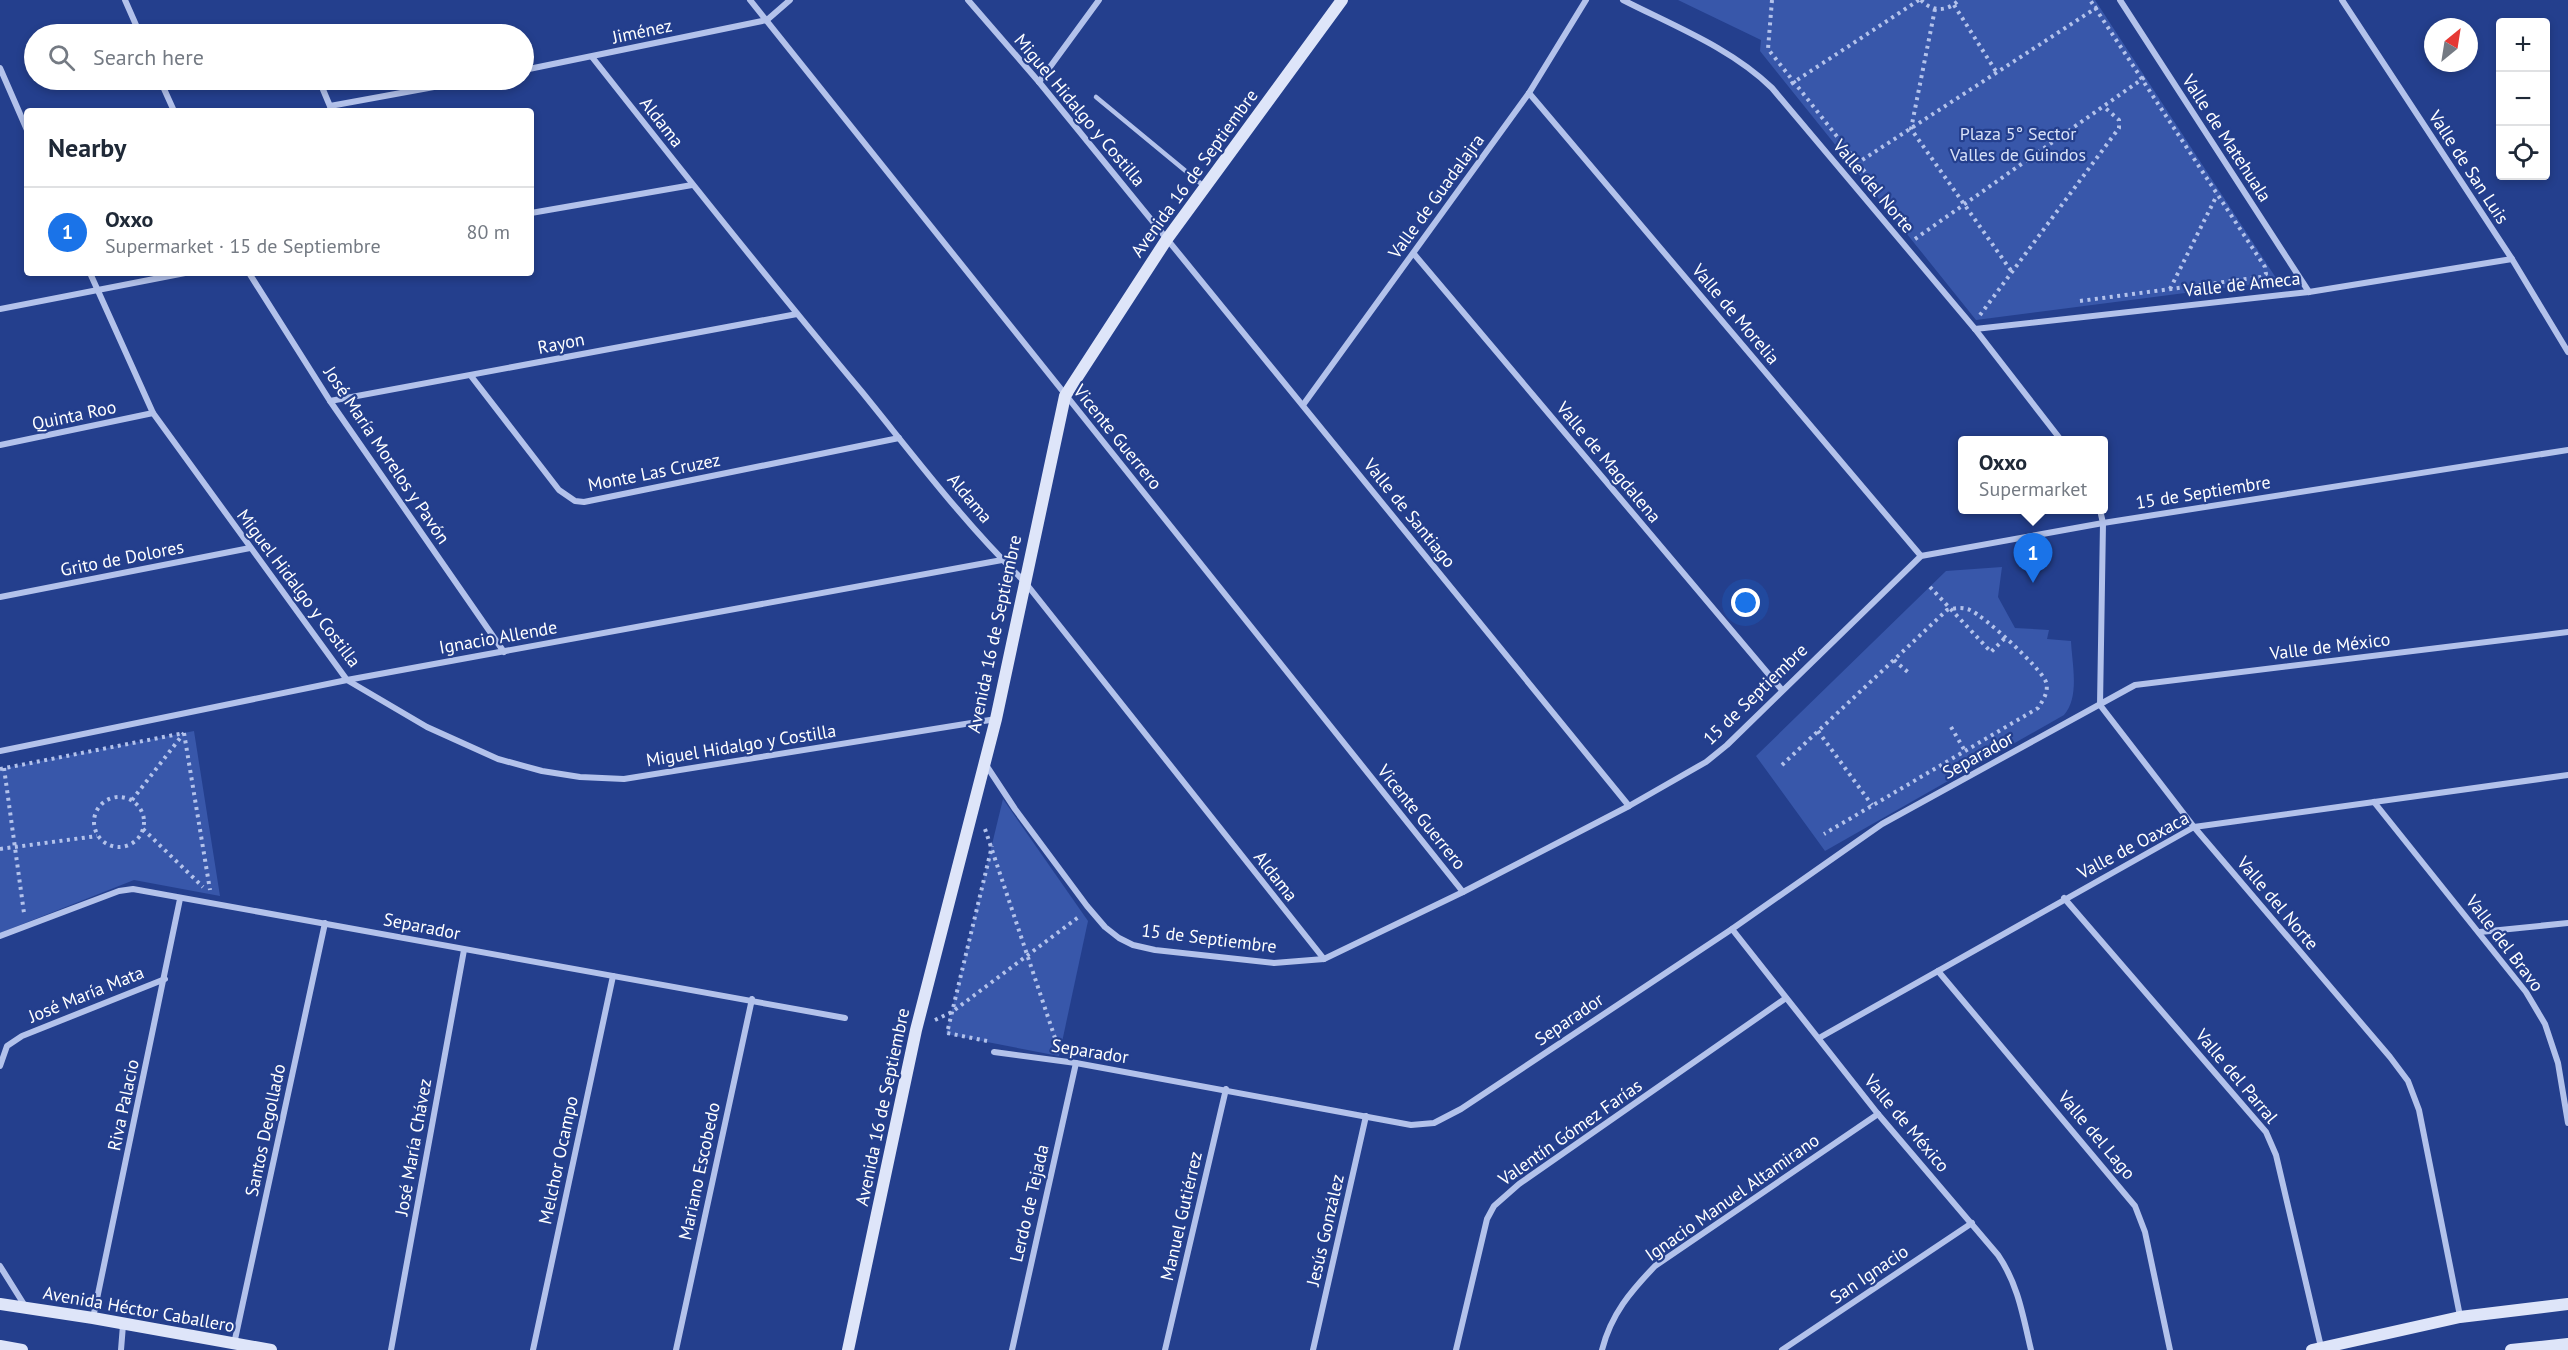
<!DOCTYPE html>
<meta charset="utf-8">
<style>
:root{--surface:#fff;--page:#f2f2f3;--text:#1f2937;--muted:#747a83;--line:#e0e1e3;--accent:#1a73e8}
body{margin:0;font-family:"PT Sans",sans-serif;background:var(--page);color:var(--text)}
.controls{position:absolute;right:18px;top:18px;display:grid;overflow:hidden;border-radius:6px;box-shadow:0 3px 9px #0003}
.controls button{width:54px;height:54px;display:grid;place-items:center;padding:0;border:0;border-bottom:2px solid var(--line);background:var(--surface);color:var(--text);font:30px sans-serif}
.compass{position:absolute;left:2424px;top:18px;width:54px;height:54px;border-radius:50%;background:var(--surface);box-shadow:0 3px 9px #0003;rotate:30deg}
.you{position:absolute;left:1746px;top:603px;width:21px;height:21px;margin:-15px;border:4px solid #fff;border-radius:50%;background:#1a73e8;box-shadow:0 0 0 9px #1a73e833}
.badge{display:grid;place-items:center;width:39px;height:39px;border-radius:50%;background:var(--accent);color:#fff;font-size:20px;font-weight:700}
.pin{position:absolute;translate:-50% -50px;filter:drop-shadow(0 2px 3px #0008)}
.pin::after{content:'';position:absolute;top:32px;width:21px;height:18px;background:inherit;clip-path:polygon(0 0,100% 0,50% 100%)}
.popup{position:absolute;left:1958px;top:436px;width:150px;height:78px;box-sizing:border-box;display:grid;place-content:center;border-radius:6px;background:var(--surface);filter:drop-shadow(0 2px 4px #0005);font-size:20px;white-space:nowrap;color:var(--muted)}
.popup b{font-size:22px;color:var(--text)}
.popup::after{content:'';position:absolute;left:50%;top:100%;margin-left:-12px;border:12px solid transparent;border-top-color:var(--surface)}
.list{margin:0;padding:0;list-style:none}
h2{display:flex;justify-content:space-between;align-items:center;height:78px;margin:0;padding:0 24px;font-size:26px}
h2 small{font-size:20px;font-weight:400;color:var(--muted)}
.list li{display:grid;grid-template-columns:39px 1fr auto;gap:18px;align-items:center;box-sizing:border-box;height:90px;padding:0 24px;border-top:2px solid var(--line)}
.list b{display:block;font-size:22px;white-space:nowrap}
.list p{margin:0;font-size:20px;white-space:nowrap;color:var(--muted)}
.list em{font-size:20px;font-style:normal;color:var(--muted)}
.icon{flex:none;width:33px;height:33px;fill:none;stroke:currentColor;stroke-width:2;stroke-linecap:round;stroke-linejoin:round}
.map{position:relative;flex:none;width:2568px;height:1350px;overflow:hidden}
.search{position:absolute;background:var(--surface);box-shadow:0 3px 9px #0003;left:24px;top:24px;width:510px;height:66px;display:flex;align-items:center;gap:15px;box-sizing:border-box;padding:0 21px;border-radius:33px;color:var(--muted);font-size:22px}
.panel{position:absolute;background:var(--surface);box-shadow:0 3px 9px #0003;left:24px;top:108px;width:510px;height:168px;border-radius:6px}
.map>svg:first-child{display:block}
.green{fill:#3857aa}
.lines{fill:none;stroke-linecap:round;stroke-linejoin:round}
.path{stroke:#b3c2eb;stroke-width:4;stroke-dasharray:3 4.5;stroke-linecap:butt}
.lane{stroke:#b3c2eb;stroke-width:4.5}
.street{stroke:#b3c2eb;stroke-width:6}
.secondary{stroke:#dee5f9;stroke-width:12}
.labels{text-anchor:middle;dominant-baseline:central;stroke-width:4.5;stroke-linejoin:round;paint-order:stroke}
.street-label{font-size:18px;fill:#fff;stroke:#243f8d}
.park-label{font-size:18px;fill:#d8e1f8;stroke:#243f8d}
</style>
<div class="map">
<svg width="2568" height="1350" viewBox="0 0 2568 1350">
<rect width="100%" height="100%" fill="#243f8d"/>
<!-- green -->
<g class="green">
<path d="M1678 0H2095L2278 281 1976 320 1760 51 1761 40Z"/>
<path d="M2002 567 1998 597 2015 628 2049 630 2047 639 2071 641C2072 664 2080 697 2064 715L1825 851 1756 756 1946 571Z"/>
<path d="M194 731 220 896 134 880 0 933V769Z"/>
<path d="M1003 799 1088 921 1059 1056 946 1034Z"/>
</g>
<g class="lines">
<!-- path -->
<g class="path">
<path d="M1772 0 1768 49 1880 191"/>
<path d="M1921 0C1932 12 1947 12 1959 0"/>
<path d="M1954 5 1997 73"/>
<path d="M1935 9 1911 129 2012 272"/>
<path d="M1791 84 1919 0"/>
<path d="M1856 164 2099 6"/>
<path d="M1915 239 2145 77"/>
<path d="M2170 289 2217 195"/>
<path d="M2080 301 2261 277 2266 274 2265 267 2090 0"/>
<path d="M1980 315 2119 128V120L2103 106"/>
<path d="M1930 587 1991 652 2005 638"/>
<path d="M1894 660 1910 674"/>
<path d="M1951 727 1965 751"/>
<path d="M1818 731 1872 805"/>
<path d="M1782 765 1947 610C1955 608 1962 607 1970 610 1984 616 2041 668 2046 682 2049 692 2043 700 2038 708L1824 834"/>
<path d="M4 768 24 913"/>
<path d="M0 769 184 733 210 890"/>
<circle cx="119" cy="822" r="25"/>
<path d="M132 800 184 733"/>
<path d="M143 829 203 887"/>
<path d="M985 829 1058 1047"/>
<path d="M0 849 97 836"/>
<path d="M935 1020 952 1012 1080 916"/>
<path d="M987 1041 947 1033 992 846"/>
</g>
<!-- lane -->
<path class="lane" d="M1096 97 1205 187"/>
<!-- street -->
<g class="street">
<path d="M125 0 140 34"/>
<path d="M750 0 1463 892"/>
<path d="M968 0 1039 82 1629 806"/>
<path d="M1623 0C1674 26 1731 48 1772 88L1975 329 2061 440"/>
<path d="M2120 0 2309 292"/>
<path d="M2342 0 2512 259 2568 352"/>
<path d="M592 57C681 170 770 282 862 392 914 456 965 524 1024 581L1324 959"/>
<path d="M0 68 27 130"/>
<path d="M524 70 767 20 790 0"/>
<path d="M160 80 174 111"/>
<path d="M319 80 332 111"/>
<path d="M1039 82 1099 0"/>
<path d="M1529 93 1921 556"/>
<path d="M330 106 472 80"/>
<path d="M531 213 692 185"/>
<path d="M1414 254 1782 690"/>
<path d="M90 273 153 413 347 680 427 727 498 759 542 771 580 777 624 779 996 719"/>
<path d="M249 273 330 401 504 652"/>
<path d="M0 309 185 273"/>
<path d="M1975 329 2309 292 2512 259"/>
<path d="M471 376 559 490 575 501 584 502 899 438"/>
<path d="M330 401 797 314"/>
<path d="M1303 405 1529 93 1586 0"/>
<path d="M0 445 153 413"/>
<path d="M2100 510 2103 523 2100 705 2194 827 2390 1057 2408 1081 2419 1110 2460 1316"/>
<path d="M0 597 250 548"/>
<path d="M0 751 347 680 1002 560"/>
<path d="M986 765 1015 809 1087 906 1105 927 1119 938 1133 945 1155 950 1274 963 1324 959 1463 892 1629 806 1706 762 1727 745 1921 556 2103 523 2568 450"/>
<path d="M2374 802 2526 992 2545 1024 2558 1063 2568 1123"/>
<path d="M2064 898 2266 1132 2276 1155 2321 1347"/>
<path d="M1732 929 1878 1114 1998 1255C2018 1284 2023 1316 2031 1350"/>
<path d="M2480 932 2568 923"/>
<path d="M0 936 119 891 133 889 845 1018"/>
<path d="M1938 971 2135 1206 2145 1232 2170 1350"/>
<path d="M1819 1038 2194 827 2568 775"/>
<path d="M994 1052 1076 1063 1411 1125 1434 1123 1461 1109 1732 929 1882 824 2135 685 2568 632"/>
<path d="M0 1066 7 1046 22 1036 165 979"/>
<path d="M0 1266 25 1306"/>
<path d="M93 1318 180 899"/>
<path d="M234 1344 325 923"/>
<path d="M121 1350 123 1325"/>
<path d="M391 1350 464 950"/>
<path d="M533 1350 613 976"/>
<path d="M676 1350 752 999"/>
<path d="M1012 1350 1076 1063"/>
<path d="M1165 1350 1226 1089"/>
<path d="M1313 1350 1366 1116"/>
<path d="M1456 1350 1487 1219 1494 1206 1519 1184 1786 998"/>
<path d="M1602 1350C1611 1314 1631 1291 1655 1266L1878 1114"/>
<path d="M1782 1350 1972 1223"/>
</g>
<!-- secondary -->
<g class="secondary">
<path d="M0 1304 93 1318 271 1350"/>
<path d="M0 1346 22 1350"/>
<path d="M848 1350 916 1030 996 719 1065 396 1167 239 1342 0"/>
<path d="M2312 1350 2460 1317 2568 1304"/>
<path d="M2511 1350 2568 1344"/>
</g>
</g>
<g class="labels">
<!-- street labels -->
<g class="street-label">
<text transform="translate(642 31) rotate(-12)">Jiménez</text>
<text transform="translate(1080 110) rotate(50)">Miguel Hidalgo y Costilla</text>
<text transform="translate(662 122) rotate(52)">Aldama</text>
<text transform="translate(2227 138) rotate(57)">Valle de Matehuala</text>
<text transform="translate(2469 167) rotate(57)">Valle de San Luis</text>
<text transform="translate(1194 173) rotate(-54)">Avenida 16 de Septiembre</text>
<text transform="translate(1874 186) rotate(50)">Valle del Norte</text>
<text transform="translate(1436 196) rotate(-54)">Valle de Guadalajra</text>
<text transform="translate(2242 284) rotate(-6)">Valle de Ameca</text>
<text transform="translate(1736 314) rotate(50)">Valle de Morelia</text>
<text transform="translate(561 343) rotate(-11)">Rayon</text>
<text transform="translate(74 415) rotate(-12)">Quinta Roo</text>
<text transform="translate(1118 437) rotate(51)">Vicente Guerrero</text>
<text transform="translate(387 455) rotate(56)">José María Morelos y Pavón</text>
<text transform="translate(1609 462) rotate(50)">Valle de Magdalena</text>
<text transform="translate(654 472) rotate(-11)">Monte Las Cruzez</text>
<text transform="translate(2203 492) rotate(-9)">15 de Septiembre</text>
<text transform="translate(970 498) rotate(50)">Aldama</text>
<text transform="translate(1410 513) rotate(51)">Valle de Santiago</text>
<text transform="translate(122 558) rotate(-11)">Grito de Dolores</text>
<text transform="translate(299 588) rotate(53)">Miguel Hidalgo y Costilla</text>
<text transform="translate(994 634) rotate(-78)">Avenida 16 de Septiembre</text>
<text transform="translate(498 637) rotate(-10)">Ignacio Allende</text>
<text transform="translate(2330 646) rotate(-7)">Valle de México</text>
<text transform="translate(1755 694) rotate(-44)">15 de Septiembre</text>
<text transform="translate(741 745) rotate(-9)">Miguel Hidalgo y Costilla</text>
<text transform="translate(1978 755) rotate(-29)">Separador</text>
<text transform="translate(1422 817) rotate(51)">Vicente Guerrero</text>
<text transform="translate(2133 845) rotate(-28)">Valle de Oaxaca</text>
<text transform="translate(1276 876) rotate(52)">Aldama</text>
<text transform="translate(2278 903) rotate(50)">Valle del Norte</text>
<text transform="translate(422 926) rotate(11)">Separador</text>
<text transform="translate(1209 938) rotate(7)">15 de Septiembre</text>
<text transform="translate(2505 943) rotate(53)">Valle del Bravo</text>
<text transform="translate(86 994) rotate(-22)">José María Mata</text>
<text transform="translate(1569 1019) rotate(-34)">Separador</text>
<text transform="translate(1090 1051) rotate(9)">Separador</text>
<text transform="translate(2237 1076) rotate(50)">Valle del Parral</text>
<text transform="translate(123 1105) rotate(-78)">Riva Palacio</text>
<text transform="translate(882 1107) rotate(-78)">Avenida 16 de Septiembre</text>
<text transform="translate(1907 1123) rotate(50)">Valle de México</text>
<text transform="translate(265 1130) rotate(-78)">Santos Degollado</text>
<text transform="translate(1570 1132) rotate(-35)">Valentín Gómez Farías</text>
<text transform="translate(2097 1135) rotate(50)">Valle del Lago</text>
<text transform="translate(413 1147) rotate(-80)">José María Chávez</text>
<text transform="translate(558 1160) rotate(-78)">Melchor Ocampo</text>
<text transform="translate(699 1171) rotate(-78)">Mariano Escobedo</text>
<text transform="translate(1732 1197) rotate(-35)">Ignacio Manuel Altamirano</text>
<text transform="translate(1029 1203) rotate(-77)">Lerdo de Tejada</text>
<text transform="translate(1181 1216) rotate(-77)">Manuel Gutiérrez</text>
<text transform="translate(1325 1230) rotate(-77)">Jesús González</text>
<text transform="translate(1869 1274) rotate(-34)">San Ignacio</text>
<text transform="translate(139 1309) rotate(10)">Avenida Héctor Caballero</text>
</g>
<!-- park labels -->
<g class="park-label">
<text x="2018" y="133">Plaza 5° Sector<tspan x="2018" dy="21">Valles de Guindos</tspan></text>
</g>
</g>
</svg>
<div class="controls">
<button>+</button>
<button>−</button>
<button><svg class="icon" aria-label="locate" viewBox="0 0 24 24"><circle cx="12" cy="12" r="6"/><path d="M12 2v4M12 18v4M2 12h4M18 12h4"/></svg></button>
</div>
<svg class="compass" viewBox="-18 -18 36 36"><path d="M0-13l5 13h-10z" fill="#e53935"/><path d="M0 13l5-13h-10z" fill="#747a83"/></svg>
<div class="you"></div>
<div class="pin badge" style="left:2033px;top:583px">1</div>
<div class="popup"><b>Oxxo</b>Supermarket</div>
<div class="search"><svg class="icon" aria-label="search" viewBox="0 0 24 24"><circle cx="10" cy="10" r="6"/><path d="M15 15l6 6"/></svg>Search here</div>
<section class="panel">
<h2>Nearby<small></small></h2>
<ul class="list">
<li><span class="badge">1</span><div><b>Oxxo</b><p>Supermarket · 15 de Septiembre</p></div><em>80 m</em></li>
</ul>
</section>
</div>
